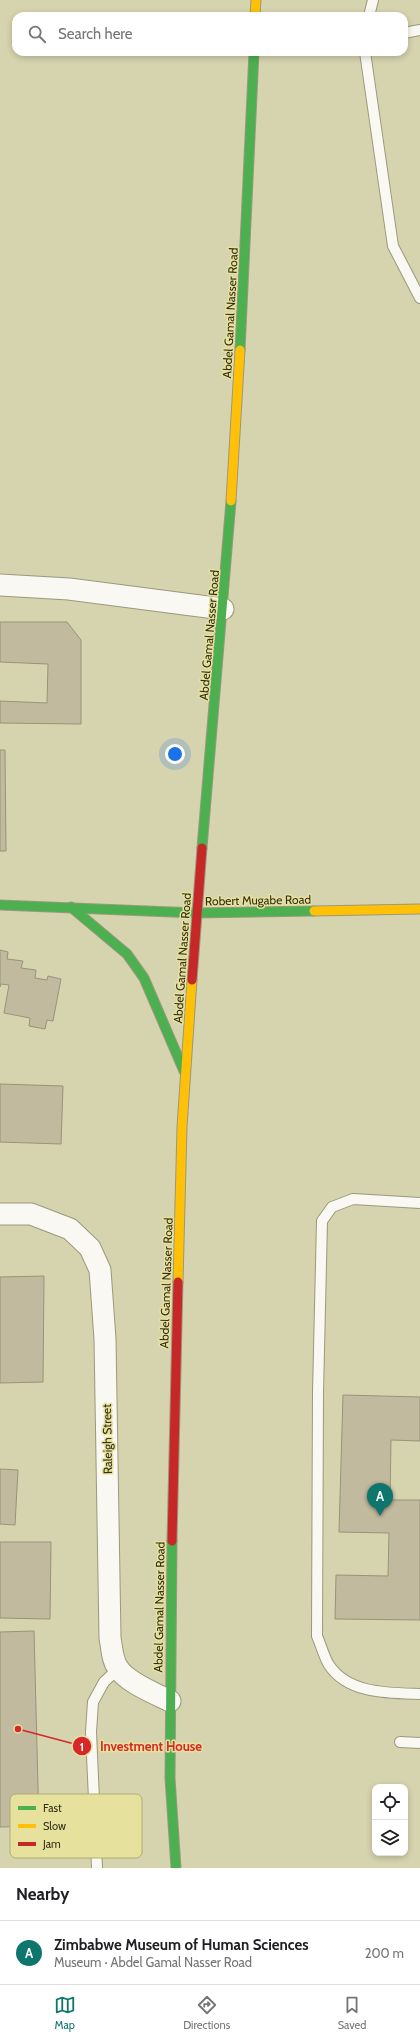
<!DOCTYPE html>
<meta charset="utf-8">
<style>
:root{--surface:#fff;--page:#f6f6f6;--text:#202124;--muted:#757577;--line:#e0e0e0;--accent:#0f766e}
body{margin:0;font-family:Cabin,sans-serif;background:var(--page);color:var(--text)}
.controls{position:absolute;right:12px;bottom:12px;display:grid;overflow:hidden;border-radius:8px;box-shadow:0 2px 6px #0003}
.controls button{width:36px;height:36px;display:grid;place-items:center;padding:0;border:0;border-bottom:1px solid var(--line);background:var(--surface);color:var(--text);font:20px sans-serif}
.you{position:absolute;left:175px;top:754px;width:14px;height:14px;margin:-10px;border:3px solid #fff;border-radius:50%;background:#1a73e8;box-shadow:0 0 0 6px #1a73e833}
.badge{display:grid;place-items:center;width:26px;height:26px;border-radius:50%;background:var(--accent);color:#fff;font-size:13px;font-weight:700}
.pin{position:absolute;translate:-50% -33px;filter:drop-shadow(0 1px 2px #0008)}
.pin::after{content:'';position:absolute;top:21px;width:14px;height:12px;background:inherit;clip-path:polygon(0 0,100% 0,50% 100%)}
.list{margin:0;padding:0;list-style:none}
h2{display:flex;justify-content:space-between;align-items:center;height:52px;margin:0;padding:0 16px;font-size:17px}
h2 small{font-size:13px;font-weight:400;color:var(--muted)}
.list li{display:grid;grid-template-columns:26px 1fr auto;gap:12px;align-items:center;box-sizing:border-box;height:64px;padding:0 16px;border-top:1px solid var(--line)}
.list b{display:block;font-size:15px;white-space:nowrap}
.list p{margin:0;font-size:13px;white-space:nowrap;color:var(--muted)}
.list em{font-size:13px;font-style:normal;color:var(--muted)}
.icon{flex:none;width:22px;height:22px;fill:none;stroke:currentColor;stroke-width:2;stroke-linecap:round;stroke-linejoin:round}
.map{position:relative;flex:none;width:420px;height:1868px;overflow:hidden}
.search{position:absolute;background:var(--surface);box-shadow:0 2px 6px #0003;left:12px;right:12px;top:12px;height:44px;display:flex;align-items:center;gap:10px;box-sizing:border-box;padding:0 14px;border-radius:12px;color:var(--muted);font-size:15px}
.sheet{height:116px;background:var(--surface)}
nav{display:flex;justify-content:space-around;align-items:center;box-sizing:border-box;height:56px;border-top:1px solid var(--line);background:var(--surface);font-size:11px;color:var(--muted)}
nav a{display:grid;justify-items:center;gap:2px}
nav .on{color:var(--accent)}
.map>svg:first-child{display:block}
.building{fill:#c1ba9e;stroke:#9a9377}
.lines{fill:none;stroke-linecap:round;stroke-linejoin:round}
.lane-casing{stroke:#9b997c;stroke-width:12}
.street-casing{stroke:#9b997c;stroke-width:23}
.fast-casing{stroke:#9b997c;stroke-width:11}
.slow-casing{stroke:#9b997c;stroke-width:11}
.jam-casing{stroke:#9b997c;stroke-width:11}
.lane{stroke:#f9f8f3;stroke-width:10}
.street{stroke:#f9f8f3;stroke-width:21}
.fast{stroke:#4caf50;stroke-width:9}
.slow{stroke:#ffc107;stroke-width:9}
.jam{stroke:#c62828;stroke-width:9}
.labels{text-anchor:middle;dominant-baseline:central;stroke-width:3;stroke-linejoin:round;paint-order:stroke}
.street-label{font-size:12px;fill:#322f14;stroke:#e7e19e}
.key{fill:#e7e19e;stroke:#b1ac75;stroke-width:1}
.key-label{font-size:11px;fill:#322f14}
.leader{fill:none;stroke:#d62828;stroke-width:1.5}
.callout-dot{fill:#d62828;stroke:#e7e19e;stroke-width:1.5}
.mark-label{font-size:12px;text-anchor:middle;font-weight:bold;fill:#fff}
.callout-label{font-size:13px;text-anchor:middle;font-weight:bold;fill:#d62828;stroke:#e7e19e;stroke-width:3;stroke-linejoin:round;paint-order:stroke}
</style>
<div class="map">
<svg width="420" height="1868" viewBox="0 0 420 1868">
<rect width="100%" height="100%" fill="#d6d3af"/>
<!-- building -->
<g class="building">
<path d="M0 622H67L81 640V724L0 723V701L47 703 48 664 0 662Z"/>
<path d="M0 750H5L6 851H0Z"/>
<path d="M0 950 8 952 7 959 23 961 21 968 36 970 35 978 47 980 48 976 61 979 53 1021 47 1020 45 1029 29 1026 30 1018 4 1013 9 985 1 984 0 987Z"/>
<path d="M0 1084 63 1086 61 1144 0 1142Z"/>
<path d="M44 1276 43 1382 0 1383V1277Z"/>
<path d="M343 1395 420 1397V1441L391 1440 390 1500H420V1620L335 1619 336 1575 388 1576 389 1533 339 1532Z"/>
<path d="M0 1469 18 1470 15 1525 0 1524Z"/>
<path d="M0 1542H51L50 1619 0 1618Z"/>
<path d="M34 1631 39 1826 0 1827V1632Z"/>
</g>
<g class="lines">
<!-- lane casing -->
<g class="lane-casing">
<g id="lane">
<path d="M369 16 373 0"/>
<path d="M404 33 420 30"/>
<path d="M365 52 393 246 420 298"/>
<path d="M420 1203 353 1199 332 1207 322 1221 318 1393 317 1636C321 1645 324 1657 329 1665 348 1694 389 1693 420 1694"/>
<path d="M400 1742 420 1743"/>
<path d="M97 1868 91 1732 93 1702 104 1682 118 1669"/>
</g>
</g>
<!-- street casing -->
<g class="street-casing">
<g id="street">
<path d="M0 585 69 589 223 609"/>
<path d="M0 1214H31L70 1229 90 1248 100 1270 105 1339 110 1638C112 1648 112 1660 118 1668 126 1682 156 1694 170 1701"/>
</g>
</g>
<!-- fast casing -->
<g class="fast-casing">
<g id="fast">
<path d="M240 350 254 52"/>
<path d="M202 848 231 501"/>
<path d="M0 905 196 913 314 911"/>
<path d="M71 907 127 954 144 978 184 1071"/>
<path d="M172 1541 170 1778 176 1868"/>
</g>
</g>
<!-- slow casing -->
<g class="slow-casing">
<g id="slow">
<path d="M255 16 256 0"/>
<path d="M231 501 240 350"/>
<path d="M314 911 420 909"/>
<path d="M178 1282 182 1127 192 980"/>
</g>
</g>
<!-- jam casing -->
<g class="jam-casing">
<g id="jam">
<path d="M192 980 202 848"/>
<path d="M172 1541 178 1282"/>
</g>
</g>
<!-- lane -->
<use href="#lane" class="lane"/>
<!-- street -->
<use href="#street" class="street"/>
<!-- fast -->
<use href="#fast" class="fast"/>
<!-- slow -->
<use href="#slow" class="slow"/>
<!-- jam -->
<use href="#jam" class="jam"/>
</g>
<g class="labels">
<!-- street labels -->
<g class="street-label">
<text transform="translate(230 313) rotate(-87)">Abdel Gamal Nasser Road</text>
<text transform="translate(209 635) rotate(-85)">Abdel Gamal Nasser Road</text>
<text transform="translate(258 900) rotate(-1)">Robert Mugabe Road</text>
<text transform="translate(182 958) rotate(-86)">Abdel Gamal Nasser Road</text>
<text transform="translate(166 1283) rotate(-88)">Abdel Gamal Nasser Road</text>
<text transform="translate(107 1439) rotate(-91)">Raleigh Street</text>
<text transform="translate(159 1607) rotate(-89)">Abdel Gamal Nasser Road</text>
</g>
</g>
<!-- legend -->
<rect x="10" y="1794" width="132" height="64" rx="6" class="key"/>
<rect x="18" y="1806" width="18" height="4" fill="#4caf50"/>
<rect x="18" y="1824" width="18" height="4" fill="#ffc107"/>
<rect x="18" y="1842" width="18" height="4" fill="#c62828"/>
<g class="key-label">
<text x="43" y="1812">Fast</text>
<text x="43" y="1830">Slow</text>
<text x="43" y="1848">Jam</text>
</g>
<!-- callouts -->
<path class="leader" d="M18 1729L82 1746"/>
<g class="callout-dot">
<circle cx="18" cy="1729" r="4"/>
<circle cx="82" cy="1746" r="10"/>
</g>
<g class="mark-label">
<text x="82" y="1751">1</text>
</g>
<g class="callout-label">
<text x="151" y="1751">Investment House</text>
</g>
</svg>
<div class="controls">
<button><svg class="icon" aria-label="locate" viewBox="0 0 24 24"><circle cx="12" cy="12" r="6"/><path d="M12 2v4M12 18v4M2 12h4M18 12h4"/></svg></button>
<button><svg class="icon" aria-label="layers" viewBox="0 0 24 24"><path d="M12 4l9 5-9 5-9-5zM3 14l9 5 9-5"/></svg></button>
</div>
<div class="you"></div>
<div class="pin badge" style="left:380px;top:1516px">A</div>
<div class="search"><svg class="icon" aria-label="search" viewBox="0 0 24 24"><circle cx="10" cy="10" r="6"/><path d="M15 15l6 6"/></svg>Search here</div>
</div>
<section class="sheet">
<h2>Nearby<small></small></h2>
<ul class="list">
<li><span class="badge">A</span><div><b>Zimbabwe Museum of Human Sciences</b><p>Museum · Abdel Gamal Nasser Road</p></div><em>200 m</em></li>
</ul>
</section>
<nav>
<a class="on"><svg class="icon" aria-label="map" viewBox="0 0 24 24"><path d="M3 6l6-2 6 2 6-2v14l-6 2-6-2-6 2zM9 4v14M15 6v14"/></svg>Map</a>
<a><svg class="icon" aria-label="directions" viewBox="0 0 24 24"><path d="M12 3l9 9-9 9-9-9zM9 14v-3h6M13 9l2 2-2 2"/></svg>Directions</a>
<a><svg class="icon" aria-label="saved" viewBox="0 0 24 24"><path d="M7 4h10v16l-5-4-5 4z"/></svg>Saved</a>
</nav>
